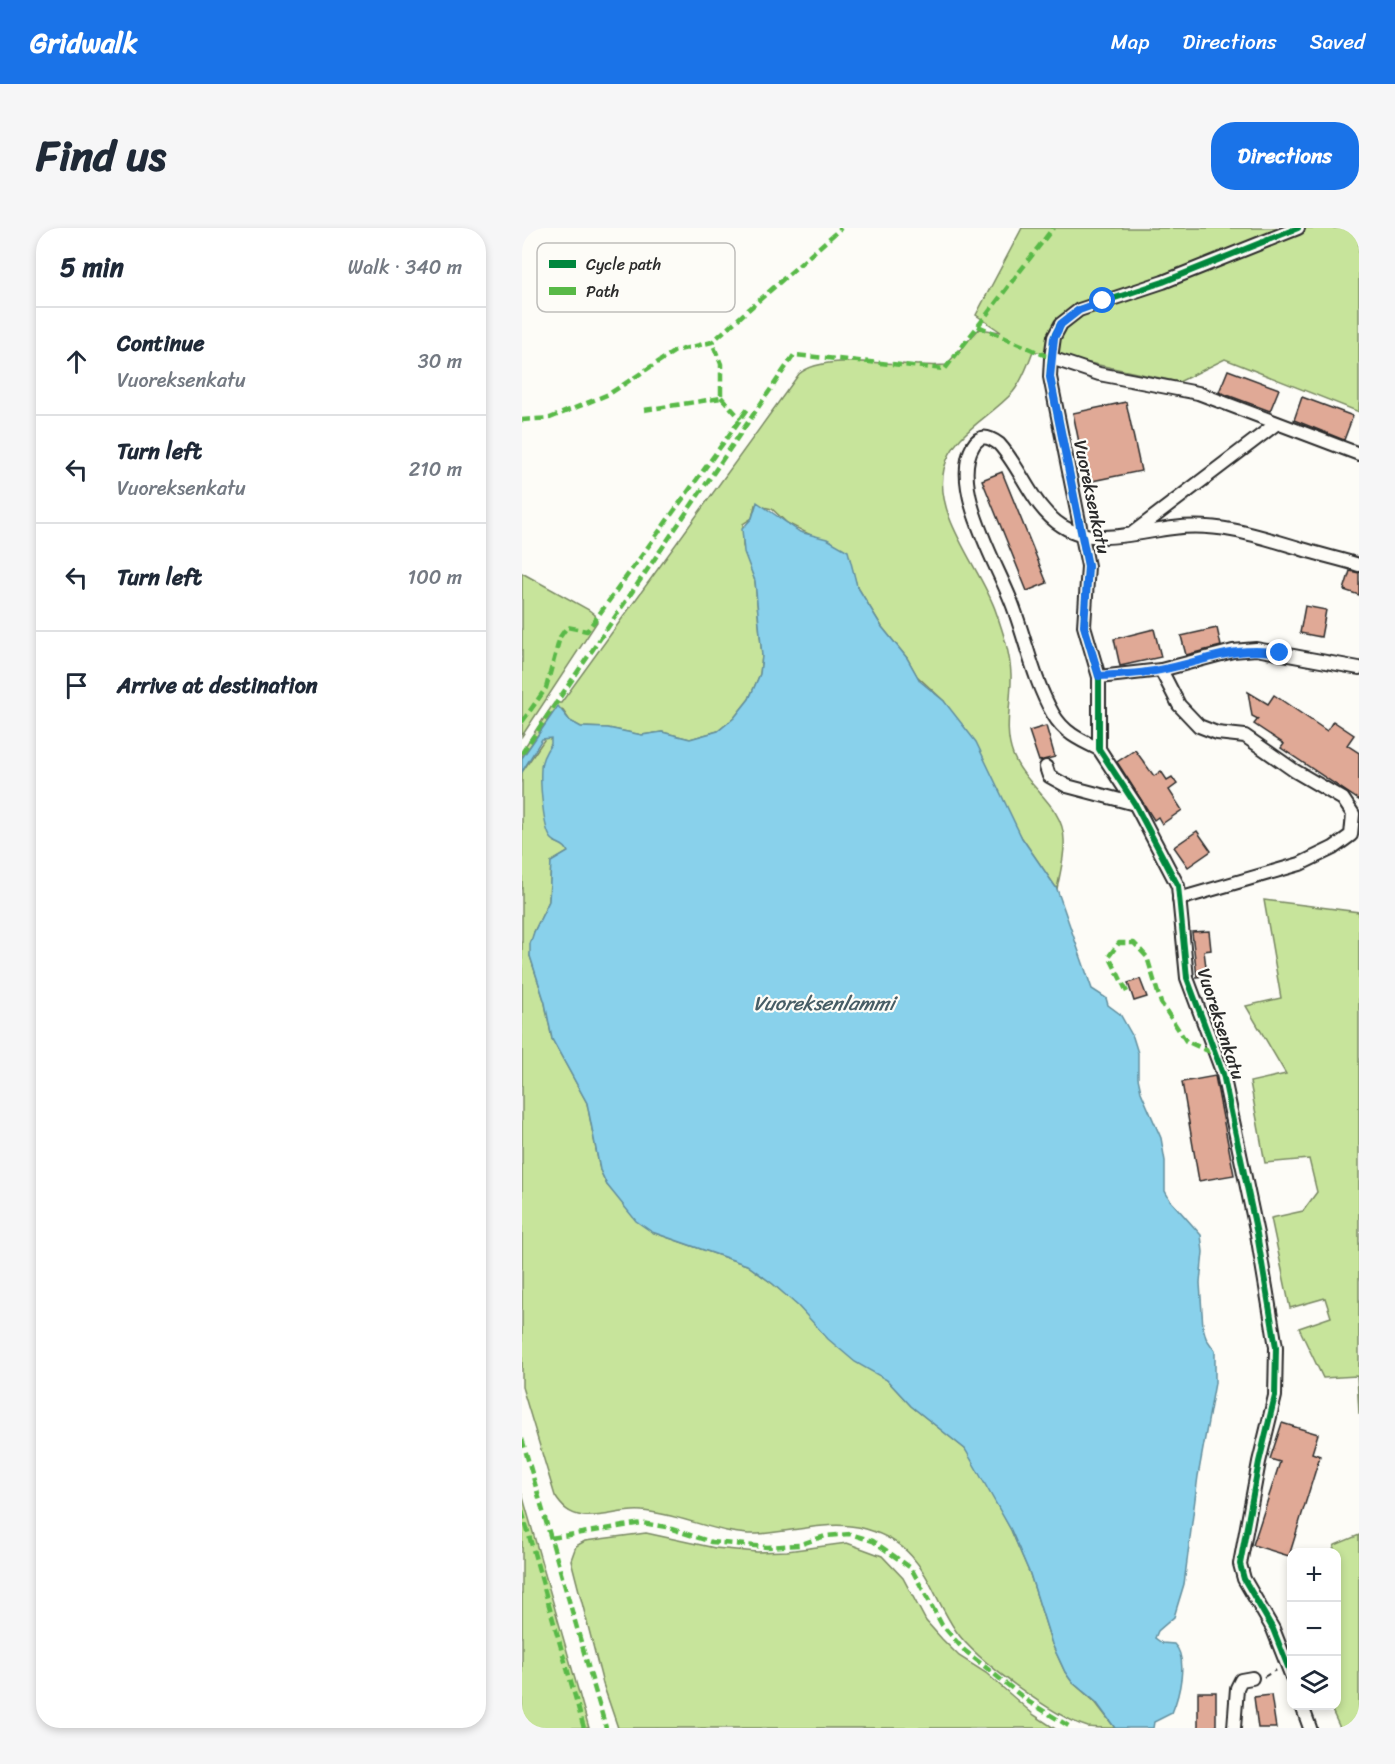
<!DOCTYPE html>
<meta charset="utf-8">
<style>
:root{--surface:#fff;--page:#f6f6f7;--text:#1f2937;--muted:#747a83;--line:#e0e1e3;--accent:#1a73e8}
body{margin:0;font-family:Sriracha,sans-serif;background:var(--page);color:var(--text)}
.controls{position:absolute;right:18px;bottom:18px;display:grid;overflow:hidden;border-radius:12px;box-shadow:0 3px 9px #0003}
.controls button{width:54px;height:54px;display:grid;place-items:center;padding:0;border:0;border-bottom:2px solid var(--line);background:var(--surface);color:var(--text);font:30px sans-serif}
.stop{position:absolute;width:18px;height:18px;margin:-14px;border:4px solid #1a73e8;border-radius:50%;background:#fff}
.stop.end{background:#1a73e8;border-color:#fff;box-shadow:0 2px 6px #0008}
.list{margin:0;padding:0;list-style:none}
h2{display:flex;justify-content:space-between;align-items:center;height:78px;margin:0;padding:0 24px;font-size:26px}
h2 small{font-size:20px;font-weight:400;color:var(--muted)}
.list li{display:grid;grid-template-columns:39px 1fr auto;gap:18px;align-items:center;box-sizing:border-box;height:108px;padding:0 24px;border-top:2px solid var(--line)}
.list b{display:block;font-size:22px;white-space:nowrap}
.list p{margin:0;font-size:20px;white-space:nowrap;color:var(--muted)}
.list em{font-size:20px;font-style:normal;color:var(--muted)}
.icon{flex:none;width:33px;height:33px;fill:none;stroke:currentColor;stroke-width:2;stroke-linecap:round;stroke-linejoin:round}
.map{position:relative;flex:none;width:837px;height:1500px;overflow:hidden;border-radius:24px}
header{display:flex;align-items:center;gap:36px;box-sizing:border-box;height:84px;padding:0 30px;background:var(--accent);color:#fff}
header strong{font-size:28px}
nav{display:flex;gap:33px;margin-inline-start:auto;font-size:21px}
.intro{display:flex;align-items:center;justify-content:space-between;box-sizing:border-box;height:144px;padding:0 36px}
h1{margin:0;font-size:42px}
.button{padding:15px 27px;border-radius:24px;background:var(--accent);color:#fff;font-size:21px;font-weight:700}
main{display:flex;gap:36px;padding:0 36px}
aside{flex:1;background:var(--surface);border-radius:24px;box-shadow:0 3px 9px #0003}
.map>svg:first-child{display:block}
.green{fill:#c7e49b;stroke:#798863;stroke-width:1.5}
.water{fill:#89d1eb;stroke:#638f9e;stroke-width:1.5}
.building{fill:#e0a996;stroke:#2b2b2b;stroke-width:1.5}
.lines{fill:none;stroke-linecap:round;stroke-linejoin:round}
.minor-casing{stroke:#2b2b2b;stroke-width:16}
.path{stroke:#2b2b2b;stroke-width:2;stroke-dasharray:6 4.5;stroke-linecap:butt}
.minor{stroke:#fdfcf7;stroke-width:12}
.quiet{stroke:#58b947;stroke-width:4.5;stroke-dasharray:9 4.5;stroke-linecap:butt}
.cycleway-casing{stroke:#fdfcf7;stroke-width:10}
.cycleway{stroke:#00873e;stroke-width:6}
.route{stroke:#1a73e8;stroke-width:8}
.labels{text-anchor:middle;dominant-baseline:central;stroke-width:4.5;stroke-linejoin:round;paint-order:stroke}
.street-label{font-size:18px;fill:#2b2b2b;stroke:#fdfcf7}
.water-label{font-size:20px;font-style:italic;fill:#475d65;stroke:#fdfcf7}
.key{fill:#fdfcf7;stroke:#bebdba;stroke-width:1.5}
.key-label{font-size:16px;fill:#2b2b2b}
</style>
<header>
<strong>Gridwalk</strong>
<nav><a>Map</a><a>Directions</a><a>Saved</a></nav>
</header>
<div class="intro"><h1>Find us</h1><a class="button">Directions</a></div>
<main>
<aside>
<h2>5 min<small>Walk · 340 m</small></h2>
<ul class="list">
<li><svg class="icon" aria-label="ahead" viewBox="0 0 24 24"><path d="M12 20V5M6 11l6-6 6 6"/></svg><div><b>Continue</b><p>Vuoreksenkatu</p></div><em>30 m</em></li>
<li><svg class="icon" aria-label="left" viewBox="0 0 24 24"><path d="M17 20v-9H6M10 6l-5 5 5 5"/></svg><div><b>Turn left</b><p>Vuoreksenkatu</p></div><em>210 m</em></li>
<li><svg class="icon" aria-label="left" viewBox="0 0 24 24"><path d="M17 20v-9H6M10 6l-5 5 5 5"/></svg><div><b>Turn left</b></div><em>100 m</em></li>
<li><svg class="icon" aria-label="arrive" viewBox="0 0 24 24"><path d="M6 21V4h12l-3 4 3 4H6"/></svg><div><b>Arrive at destination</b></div></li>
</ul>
</aside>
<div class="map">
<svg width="837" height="1500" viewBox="0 0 837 1500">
<rect width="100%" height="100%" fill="#fdfcf7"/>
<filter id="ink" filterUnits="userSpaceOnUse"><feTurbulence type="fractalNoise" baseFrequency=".0167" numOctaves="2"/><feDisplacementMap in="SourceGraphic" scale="12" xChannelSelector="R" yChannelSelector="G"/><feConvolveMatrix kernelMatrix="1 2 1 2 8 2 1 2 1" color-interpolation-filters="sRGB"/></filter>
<g filter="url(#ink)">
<!-- green -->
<g class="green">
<path d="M500 0H837V184L703 131 657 154 511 123C506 137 500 153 491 164 468 190 431 204 422 241 411 288 460 342 474 384 481 404 488 425 489 446 490 474 481 501 491 527 503 558 542 578 542 612 543 628 538 645 535 661L500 610 422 473 395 448 385 430 360 399 335 358 331 346 289 307 265 295 250 281 233 277 230 290 221 296V318L233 353 240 428 238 446 227 471 212 490 196 503 168 511 140 504 120 507 86 500 59 499 48 493 40 481 32 483 0 530V523L32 475H39L277 146C304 122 386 141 424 137L457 101 479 104 454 87Z"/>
<path d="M0 345 67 382 73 387 75 394 0 508Z"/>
<path d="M24 509 30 512 33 614 43 618 46 624 29 634 27 673 12 704 8 728 23 775 30 811 65 875 78 942 85 957 130 1004 225 1037 251 1056 351 1142 365 1152 389 1178 443 1221 450 1230 489 1302 508 1346 530 1416 543 1444 550 1454 573 1474 593 1500C585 1500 574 1500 566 1499 532 1489 454 1432 434 1403 405 1360 403 1318 344 1301 309 1291 272 1304 236 1306 195 1307 160 1286 120 1283 101 1281 81 1290 61 1288 47 1286 40 1279 33 1268L0 1159V544Z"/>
<path d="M742 672 837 684V1186L835 1148 801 1150 777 1100 809 1089 803 1070 768 1080 749 990 781 983 795 964 787 931 743 935 728 854 764 846 724 778 759 770Z"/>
<path d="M0 1266 67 1500H0Z"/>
<path d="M124 1305 193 1320 235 1324 265 1323 325 1315 360 1328 381 1350 404 1393 420 1411 437 1428 464 1445 512 1487 532 1500H96L81 1456 49 1332 54 1318 63 1313Z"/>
<path d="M837 1307V1500H818L808 1478H814V1324H810L813 1317Z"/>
</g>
<!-- water -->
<path class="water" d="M235 274 278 304 305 311 326 323 335 358 360 399 385 430 398 453 422 473 454 514 500 610 535 661 570 761 584 770 586 777 598 786 611 809 616 825V850L619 864 639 910 643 933V963L648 972 679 1007 681 1024 678 1055 681 1099 684 1110 693 1123V1155L676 1248 662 1356 652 1389 636 1403 633 1410 640 1415 652 1416C667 1430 657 1468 650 1485L632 1494 631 1500H593L574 1474 550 1454 543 1444 530 1416 508 1346 489 1302 443 1221 389 1178 365 1152 333 1134 306 1111 276 1078 251 1056 225 1037 130 1004 114 993 85 957 78 942 65 875 30 811 23 775 8 728V716L12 704 27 673 29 634 46 624C43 615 34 617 29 610 21 600 18 555 19 541 19 532 24 523 29 516V510L20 511 0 544V530L36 478 48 493 59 499 86 500 120 507 140 504 168 511 196 503 212 490 227 471 238 446 240 428 233 353 222 324 220 301 230 290Z"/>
<!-- building -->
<g class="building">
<path d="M706 142 757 161 748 183 697 164Z"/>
<path d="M780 169 831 188 822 212 772 192Z"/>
<path d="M604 174 619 243 565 254 551 185Z"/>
<path d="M480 244 525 355 505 363 460 252Z"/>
<path d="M828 343 837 345V367L822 362Z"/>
<path d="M783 378 804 382 799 409 778 405Z"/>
<path d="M695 400 699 418 664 427 659 408Z"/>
<path d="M632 401 639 429 598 438 592 411Z"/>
<path d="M726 464 746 476 752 467 805 503 811 493 832 507 825 517 837 525V572L759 520 762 516 732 496 736 491 730 488Z"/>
<path d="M524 498 533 529 517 533 507 503Z"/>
<path d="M613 522 632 548 639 543 645 552 650 549 655 556 647 562 660 582 640 596 636 589 632 592 595 534Z"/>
<path d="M675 603 689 623 666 639 652 619Z"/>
<path d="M687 703 689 722 682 723 685 747 675 749 670 704Z"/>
<path d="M618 751 625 769 612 773 606 755Z"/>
<path d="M693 848 712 947 677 953 660 854Z"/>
<path d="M760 1195 796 1206 790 1225 798 1228 767 1328 731 1317 758 1234 748 1231Z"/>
<rect x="676" y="1464" width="18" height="36"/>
<path d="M749 1467 754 1500H736L732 1469Z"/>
</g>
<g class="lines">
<!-- minor casing -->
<g class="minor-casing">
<g id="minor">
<path d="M529 130 577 146 676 165 837 226"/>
<path d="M612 304 754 196"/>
<path d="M639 442 657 477 677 498 695 505 723 508 773 543 821 571 831 586 829 607 811 620 778 636 657 671"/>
<path d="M577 449 639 442 711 423 734 421 837 440"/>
<path d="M577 521C558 512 542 505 531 486 512 453 504 413 491 378 477 339 427 259 451 218 458 206 466 208 477 216 500 241 510 279 540 298 573 319 616 304 651 300 697 294 737 308 780 321 799 327 818 331 837 337"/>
<path d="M524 539 527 548 545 558 613 576"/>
<path d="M770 1449 751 1401 722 1351 718 1336 737 1234 753 1168 754 1119 735 1006 701 846 665 750 656 658 613 576 577 521V449L562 398 566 338 528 149 529 130 532 109 539 96 557 82 641 54 776 0"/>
<path d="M780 1478 788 1500"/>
<path d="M712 1500 715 1460 719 1452 730 1450"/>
</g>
</g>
<!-- path -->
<path class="path" d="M742 1449 754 1442"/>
<!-- minor -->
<use href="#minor" class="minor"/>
<!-- quiet -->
<g class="quiet">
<path d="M456 98 529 130"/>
<path d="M199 169 219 191"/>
<path d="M122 182 199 170V136L190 114"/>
<path d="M0 192 28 190 87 166 153 123 190 114 319 0"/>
<path d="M0 494 24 460 38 409 45 399 65 403 228 178"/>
<path d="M0 525 272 127 423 141 531 0"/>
<path d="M605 764 587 728 597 715H612L625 729 639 775 664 813 695 827"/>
<path d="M0 1211 84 1500"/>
<path d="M0 1283 62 1500"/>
<path d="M29 1310 120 1295 144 1299 189 1314 245 1319 277 1317 303 1308 328 1306 351 1313 389 1340 420 1397 442 1422 507 1474 550 1500"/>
</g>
<!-- cycleway casing -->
<g class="cycleway-casing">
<path id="cycleway" d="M770 1449 751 1401 722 1351 718 1336 737 1234 753 1168 754 1119 735 1006 701 846 665 750 656 658 613 576 577 521V449L562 398 566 338 528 149 529 130 532 109 539 96 557 82 641 54 776 0"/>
</g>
<!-- cycleway -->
<use href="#cycleway" class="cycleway"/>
</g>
</g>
<g class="lines" filter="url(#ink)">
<!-- route -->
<path class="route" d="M581 73 557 82 539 96 532 110 528 149 566 338 562 398 577 448C597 447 618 446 638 442 682 434 711 417 758 425"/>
</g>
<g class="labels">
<!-- street labels -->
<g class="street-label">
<text transform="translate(570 269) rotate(78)">Vuoreksenkatu</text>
<text transform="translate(699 796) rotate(72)">Vuoreksenkatu</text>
</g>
<!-- water labels -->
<g class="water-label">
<text x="302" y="775">Vuoreksenlammi</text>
</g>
</g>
<!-- legend -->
<rect x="15" y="15" width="198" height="69" rx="9" class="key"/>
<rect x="27" y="32" width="27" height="8" fill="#00873e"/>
<rect x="27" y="59" width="27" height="8" fill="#58b947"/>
<g class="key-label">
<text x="64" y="42">Cycle path</text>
<text x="64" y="69">Path</text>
</g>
</svg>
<div class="controls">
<button>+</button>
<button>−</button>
<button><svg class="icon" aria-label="layers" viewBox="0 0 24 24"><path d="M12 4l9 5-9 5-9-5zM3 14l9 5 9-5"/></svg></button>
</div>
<div class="stop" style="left:581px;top:73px"></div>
<div class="stop end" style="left:758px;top:425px"></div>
</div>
</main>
